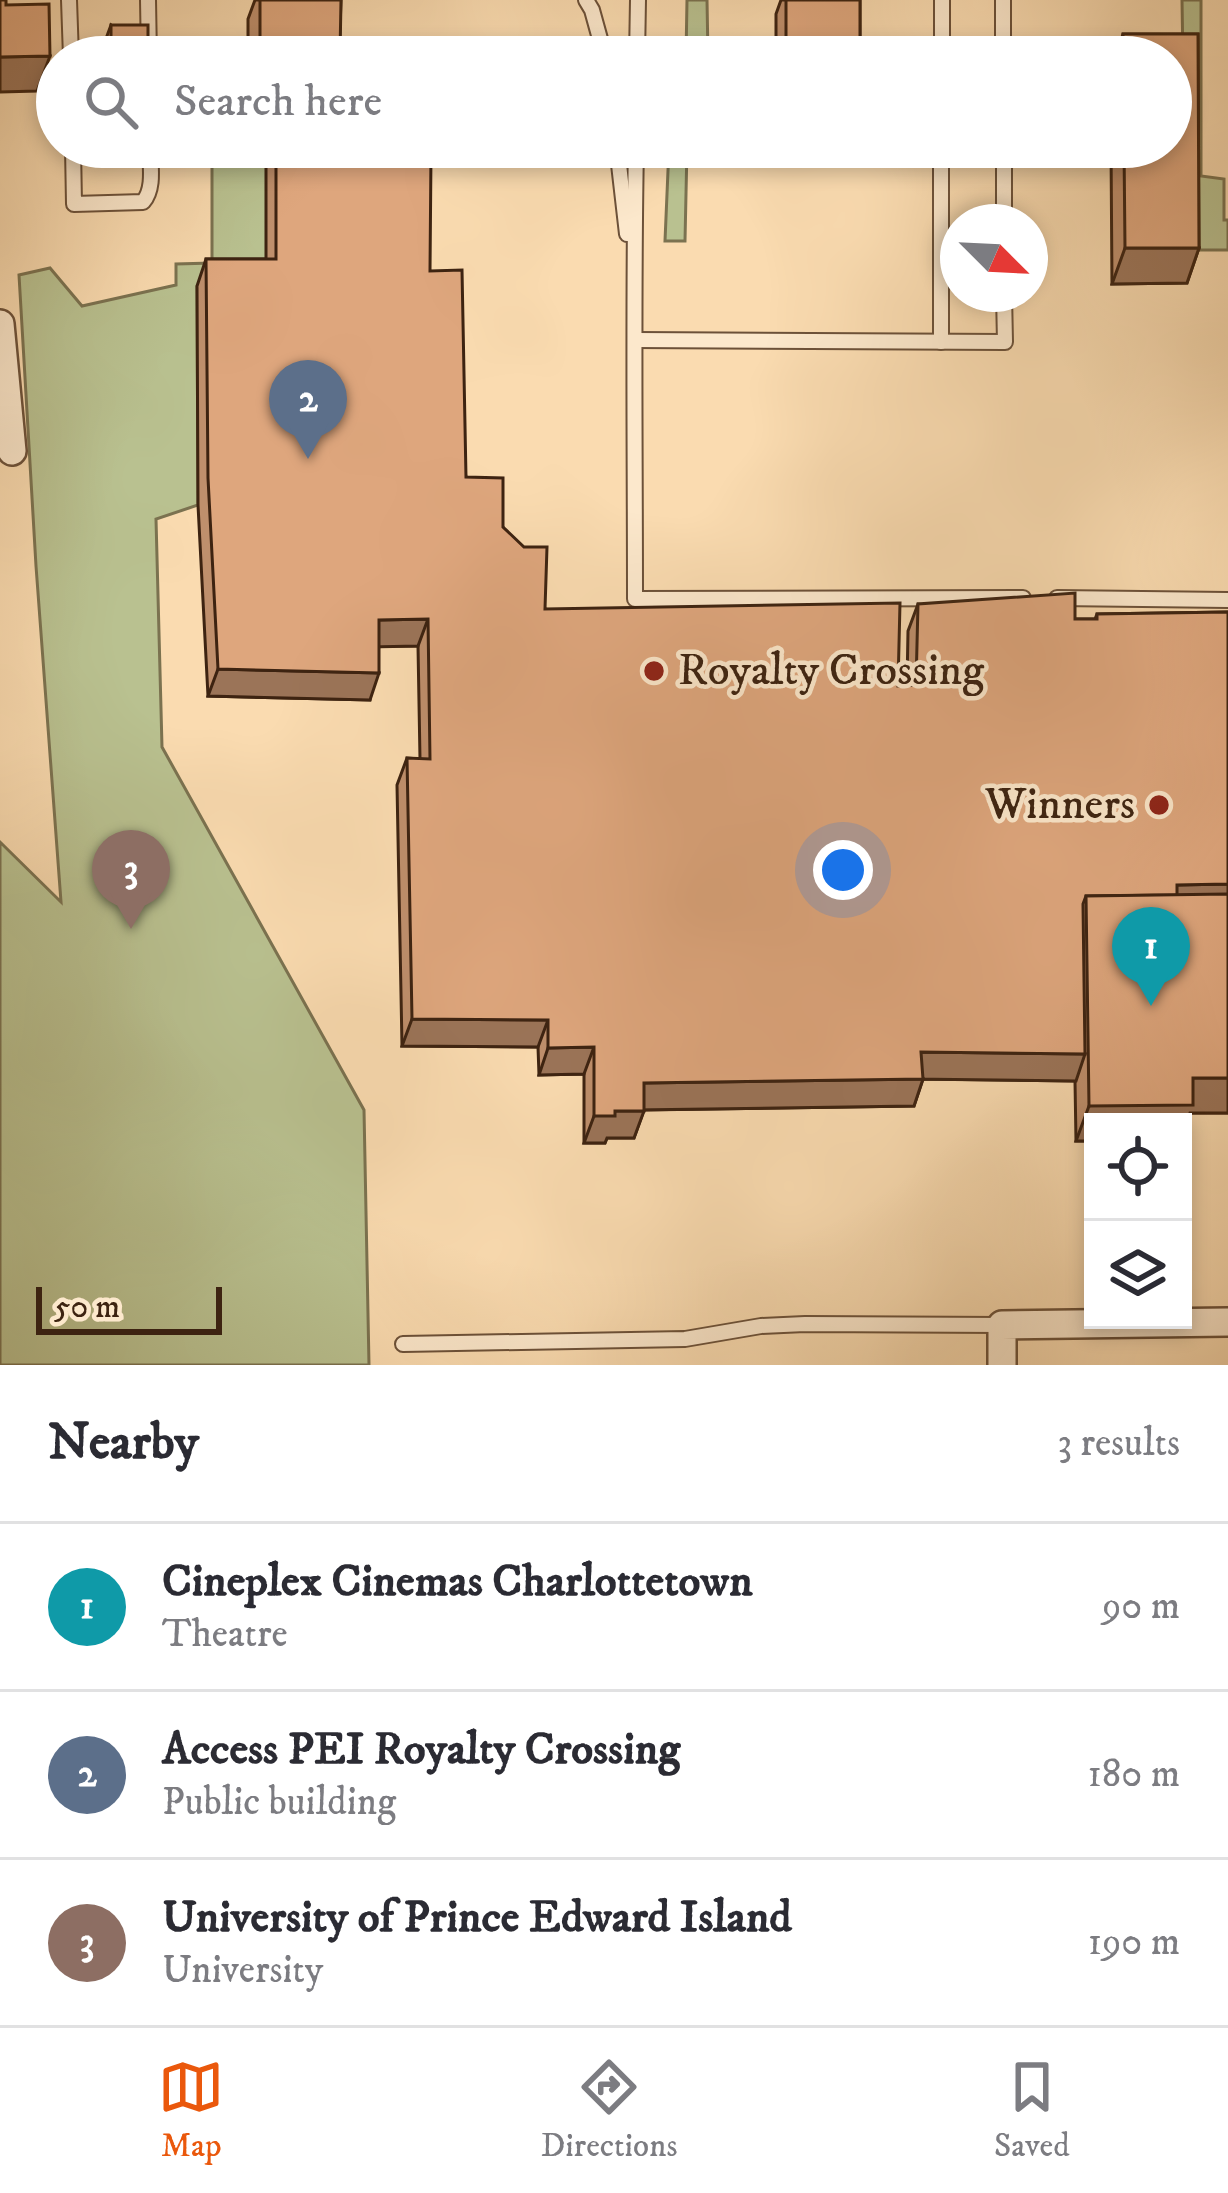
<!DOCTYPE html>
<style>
:root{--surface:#fff;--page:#f7f7f7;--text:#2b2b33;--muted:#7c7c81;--line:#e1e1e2;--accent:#ea580c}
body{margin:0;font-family:"IM FELL DW Pica",serif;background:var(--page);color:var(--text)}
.controls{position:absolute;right:36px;bottom:36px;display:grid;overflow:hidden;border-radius:0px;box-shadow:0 6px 18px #0003}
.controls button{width:108px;height:108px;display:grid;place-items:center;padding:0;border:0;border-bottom:3px solid var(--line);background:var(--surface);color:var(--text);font:60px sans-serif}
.compass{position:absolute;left:940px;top:204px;width:108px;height:108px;border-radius:50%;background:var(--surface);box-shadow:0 6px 18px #0003;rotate:114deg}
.scale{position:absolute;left:36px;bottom:30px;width:186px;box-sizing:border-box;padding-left:12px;border:6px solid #3d2311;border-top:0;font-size:33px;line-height:42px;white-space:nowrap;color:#3d2311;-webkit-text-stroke:9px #fce8cc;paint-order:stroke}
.you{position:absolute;left:843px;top:870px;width:42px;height:42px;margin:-30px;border:9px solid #fff;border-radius:50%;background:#1a73e8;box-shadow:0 0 0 18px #1a73e833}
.badge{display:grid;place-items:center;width:78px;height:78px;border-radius:50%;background:var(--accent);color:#fff;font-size:39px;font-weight:700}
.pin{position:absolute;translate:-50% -99px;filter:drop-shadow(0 3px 6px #0008)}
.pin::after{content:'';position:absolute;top:63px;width:42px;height:36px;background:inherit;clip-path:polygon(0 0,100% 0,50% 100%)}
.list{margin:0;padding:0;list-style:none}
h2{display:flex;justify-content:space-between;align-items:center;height:156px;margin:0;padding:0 48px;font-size:51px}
h2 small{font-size:39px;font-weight:400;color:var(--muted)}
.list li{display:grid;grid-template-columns:78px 1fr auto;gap:36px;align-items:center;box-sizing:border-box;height:168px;padding:0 48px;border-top:3px solid var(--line)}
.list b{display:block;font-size:45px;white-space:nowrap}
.list p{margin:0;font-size:39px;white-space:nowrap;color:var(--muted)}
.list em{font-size:39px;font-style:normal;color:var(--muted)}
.icon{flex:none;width:66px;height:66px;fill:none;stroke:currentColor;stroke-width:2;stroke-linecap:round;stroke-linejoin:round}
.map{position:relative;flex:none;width:1228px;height:1365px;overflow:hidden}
.search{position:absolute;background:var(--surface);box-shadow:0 6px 18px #0003;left:36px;right:36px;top:36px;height:132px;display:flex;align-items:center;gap:30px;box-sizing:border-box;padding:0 42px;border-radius:66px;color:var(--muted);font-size:45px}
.sheet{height:660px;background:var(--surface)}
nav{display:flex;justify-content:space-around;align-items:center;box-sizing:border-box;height:168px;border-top:3px solid var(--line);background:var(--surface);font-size:33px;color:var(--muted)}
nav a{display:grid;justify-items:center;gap:6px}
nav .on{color:var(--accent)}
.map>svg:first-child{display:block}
.green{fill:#b9c190;stroke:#7b7250;stroke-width:3}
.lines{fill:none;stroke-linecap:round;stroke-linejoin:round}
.service-casing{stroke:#6c5139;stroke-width:18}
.minor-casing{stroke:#6c5139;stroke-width:32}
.service{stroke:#fce8cc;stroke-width:14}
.minor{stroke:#fce8cc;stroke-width:27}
.wall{fill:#bf8f6c;stroke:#3d2311;stroke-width:3}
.shaded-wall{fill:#9b7458;stroke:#3d2311;stroke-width:3}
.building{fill:#dea67d;stroke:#3d2311;stroke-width:3}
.poi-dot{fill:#8f2418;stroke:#fce8cc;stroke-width:4.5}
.labels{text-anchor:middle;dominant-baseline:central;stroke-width:9;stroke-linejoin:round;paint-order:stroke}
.poi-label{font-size:45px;fill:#3d2311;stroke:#fce8cc;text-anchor:start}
</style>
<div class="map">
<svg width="1228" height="1365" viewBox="0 0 1228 1365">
<rect width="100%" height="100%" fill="#fadbb0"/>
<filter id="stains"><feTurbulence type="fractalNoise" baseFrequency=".00167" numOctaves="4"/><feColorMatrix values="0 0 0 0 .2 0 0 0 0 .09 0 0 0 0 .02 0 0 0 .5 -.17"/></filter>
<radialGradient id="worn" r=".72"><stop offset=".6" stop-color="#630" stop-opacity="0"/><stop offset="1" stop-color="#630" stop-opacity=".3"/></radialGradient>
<!-- green -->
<g class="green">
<path d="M687 0H707L708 57H686Z"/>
<path d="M1182 0H1201V176L1224 179V220H1228V250H1186Z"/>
<path d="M212 147H305L266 286 197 287 198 505 156 519 162 747 364 1110 369 1365H0V842L61 902 36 566 19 275 50 268 82 306 176 285V264L212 263Z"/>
<path d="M669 147H687L685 241H665Z"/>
</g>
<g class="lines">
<!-- service casing -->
<g class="service-casing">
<g id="service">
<path d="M69 0 71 57"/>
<path d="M148 0 149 57"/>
<path d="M586 0 592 10 605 57"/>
<path d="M1003 0V57"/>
<path d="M637 57 638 0"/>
<path d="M942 57V0"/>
<path d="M73 147 74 204 143 202C155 188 150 165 150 147"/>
<path d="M617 147 627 234"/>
<path d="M636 147C633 298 635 448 635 599L1023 598"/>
<path d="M1004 147V222"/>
<path d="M636 340 1005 342 1004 294"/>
<path d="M941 342V147"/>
<path d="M1057 598 1228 600"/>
<path d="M403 1344 685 1339 761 1326 805 1324 1002 1325"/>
</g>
</g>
<!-- minor casing -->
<g class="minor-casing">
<g id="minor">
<path d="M0 324 12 451"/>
<path d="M1002 1365V1325L1228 1322"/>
</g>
</g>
<!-- service -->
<use href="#service" class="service"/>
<!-- minor -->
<use href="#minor" class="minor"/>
</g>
<!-- wall -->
<g class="wall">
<path d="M255 0H341L339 57H248V19Z"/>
<path d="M781 0H860V57H776V14Z"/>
<path d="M111 25 148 57H104V44Z"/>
<path d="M1123 34H1198L1199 248 1187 283 1112 284 1111 147H1171V57H1115Z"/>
<path d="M274 147H314L315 156 430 271 466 477 503 527 545 609 898 686 907 685 908 631 918 604 1075 619H1095L1097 614 1228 612V1113H1190L1093 1122V1141H1076L1075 1081 923 1079 914 1106 644 1110 634 1138H607L605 1143H584V1074L539 1075 538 1047 402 1046 397 785 407 758 420 759 418 646H379L370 700 208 696 198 505 197 286 206 259H266V168Z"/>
</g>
<!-- shaded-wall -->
<g class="shaded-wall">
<path d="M260 54H340L339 57H259Z"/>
<path d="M50 56 37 91 0 92V57Z"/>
<path d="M1125 248H1199L1187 283 1112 284Z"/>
<path d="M428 619 418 646 369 647 379 620Z"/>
<path d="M218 669 379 673 370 700 208 696Z"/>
<path d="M1228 884V911L1167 930 1177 885Z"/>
<path d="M412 1019 548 1020 538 1047 402 1046Z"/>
<path d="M594 1047 584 1074 539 1075 548 1048Z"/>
<path d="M921 1052 1085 1054 1076 1081 912 1079Z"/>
<path d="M1193 1078H1228V1113H1190L1183 1132V1122H1093V1141H1076L1089 1106Z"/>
<path d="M923 1079 914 1106 634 1110 644 1083Z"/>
<path d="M615 1111H644L634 1138H607L605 1143H584L594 1116Z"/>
</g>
<!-- building -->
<g class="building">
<path d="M0 0H6V5L49 4 50 56 0 57Z"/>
<path d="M260 0H341L340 54H260Z"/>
<rect x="786" y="0" width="74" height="57"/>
<rect x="111" y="25" width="37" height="32"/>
<path d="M1123 34H1198L1199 248H1125L1124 147H1171V57H1123Z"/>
<path d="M276 147H314L315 156 431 153 430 271 462 270 466 477 503 478V527L524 547H547L545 609 900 603 898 686 916 685 918 604 1075 593V619H1097V614L1228 612V884L1177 885V895L1086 896 1083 904 1085 1054 921 1052 923 1079 644 1083V1111H615V1116H594V1047L548 1048V1020L412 1019 407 758 430 759 428 619 379 620V673L218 669 208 478 206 259H276Z"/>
<path d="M1228 894V1078H1193V1105L1089 1106 1086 896Z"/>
</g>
<!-- markers -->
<g class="poi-dot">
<circle cx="654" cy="671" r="12"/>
<circle cx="1159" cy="805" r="12"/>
</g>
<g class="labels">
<!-- poi labels -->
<g class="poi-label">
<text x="678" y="671">Royalty Crossing</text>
<text x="1135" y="805" text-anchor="end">Winners</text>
</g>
</g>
<rect width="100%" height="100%" filter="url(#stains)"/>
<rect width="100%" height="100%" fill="url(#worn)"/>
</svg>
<div class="controls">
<button><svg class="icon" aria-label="locate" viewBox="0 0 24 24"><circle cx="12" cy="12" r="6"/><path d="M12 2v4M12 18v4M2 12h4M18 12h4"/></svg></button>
<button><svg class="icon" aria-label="layers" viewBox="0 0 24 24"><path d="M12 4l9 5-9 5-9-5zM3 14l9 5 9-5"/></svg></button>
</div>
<svg class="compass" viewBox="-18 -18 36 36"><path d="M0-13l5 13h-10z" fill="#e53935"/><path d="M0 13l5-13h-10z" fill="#7c7c81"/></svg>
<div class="scale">50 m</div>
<div class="you"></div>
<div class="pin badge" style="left:1151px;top:1006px;background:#0f9aa8">1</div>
<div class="pin badge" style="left:308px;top:459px;background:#5c6f8a">2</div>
<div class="pin badge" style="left:131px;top:929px;background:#8d6e63">3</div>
<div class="search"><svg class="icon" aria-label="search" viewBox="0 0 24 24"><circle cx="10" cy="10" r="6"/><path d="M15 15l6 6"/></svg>Search here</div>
</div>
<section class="sheet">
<h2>Nearby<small>3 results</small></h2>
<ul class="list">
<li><span class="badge" style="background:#0f9aa8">1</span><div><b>Cineplex Cinemas Charlottetown</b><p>Theatre</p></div><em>90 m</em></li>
<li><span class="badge" style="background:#5c6f8a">2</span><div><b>Access PEI Royalty Crossing</b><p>Public building</p></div><em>180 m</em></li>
<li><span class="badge" style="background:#8d6e63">3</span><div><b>University of Prince Edward Island</b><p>University</p></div><em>190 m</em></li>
</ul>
</section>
<nav>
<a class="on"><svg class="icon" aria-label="map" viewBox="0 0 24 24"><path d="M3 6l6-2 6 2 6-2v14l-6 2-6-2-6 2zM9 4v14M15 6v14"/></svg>Map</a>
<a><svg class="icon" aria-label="directions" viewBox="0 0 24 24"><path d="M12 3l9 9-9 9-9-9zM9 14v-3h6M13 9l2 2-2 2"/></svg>Directions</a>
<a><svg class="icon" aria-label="saved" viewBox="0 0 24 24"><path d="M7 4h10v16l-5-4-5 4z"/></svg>Saved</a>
</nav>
